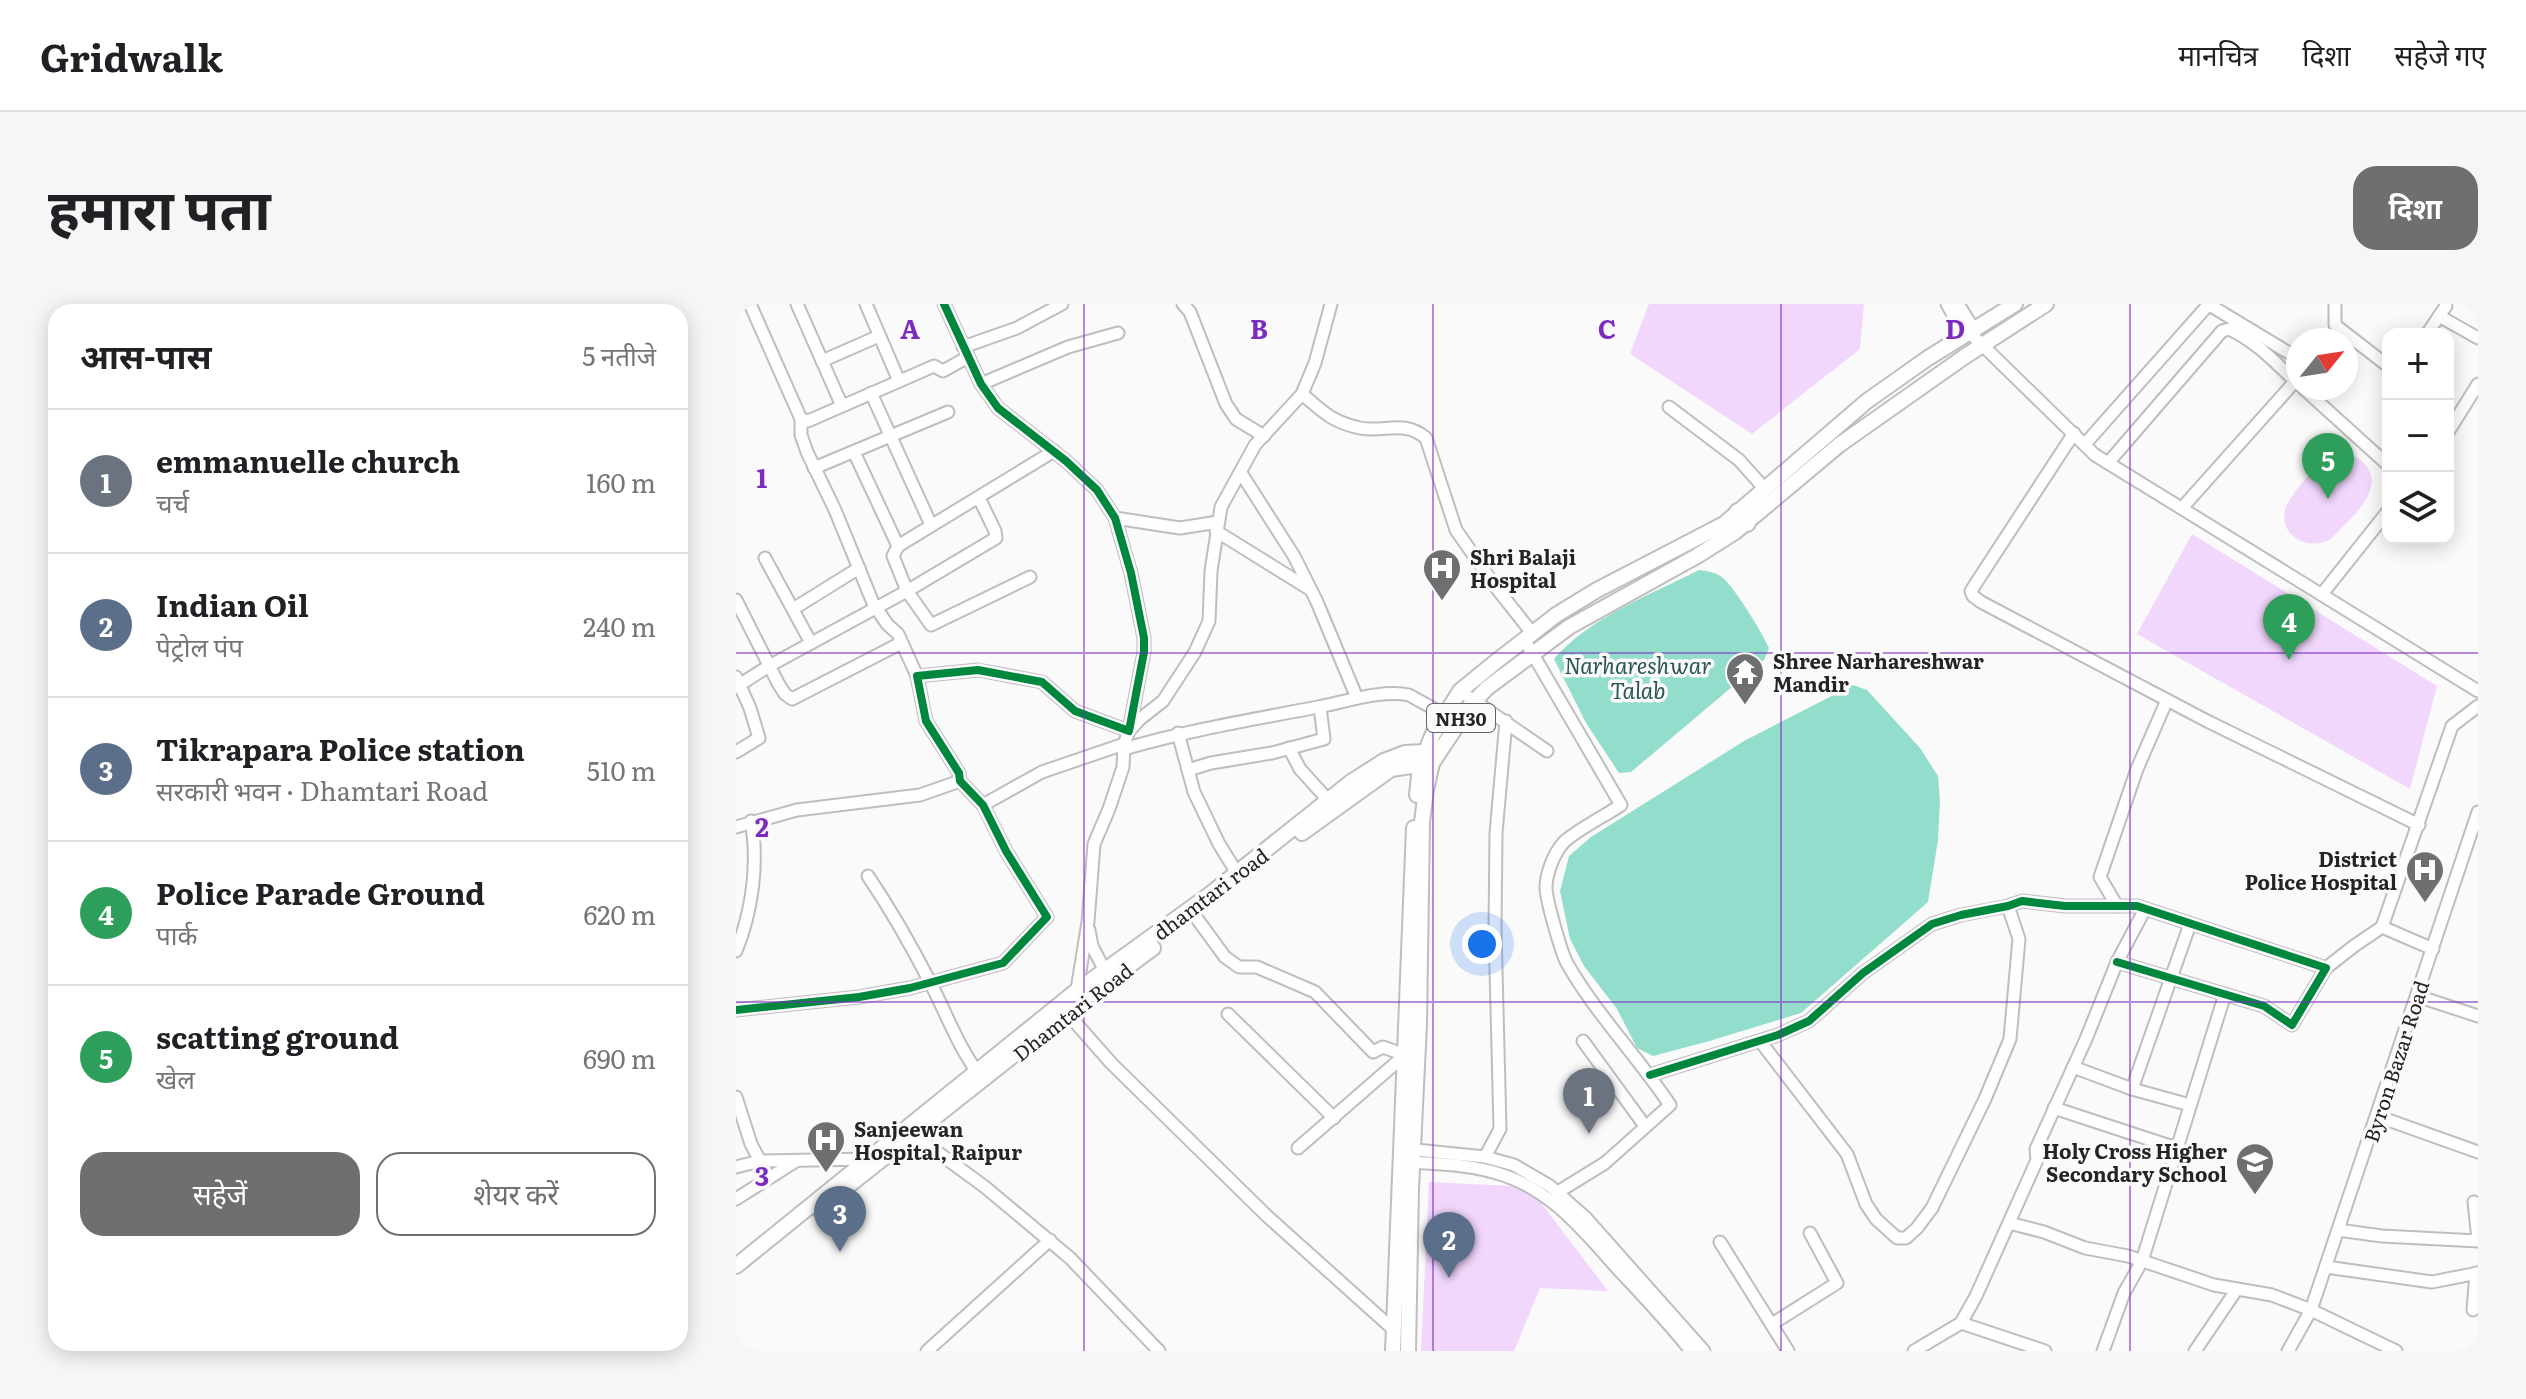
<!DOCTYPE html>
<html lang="hi">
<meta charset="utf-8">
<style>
:root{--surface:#fff;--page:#f6f6f6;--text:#202124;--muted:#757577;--line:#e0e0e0;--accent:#6f6e70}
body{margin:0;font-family:Literata,"Noto Sans Devanagari",serif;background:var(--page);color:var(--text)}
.controls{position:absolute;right:24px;top:24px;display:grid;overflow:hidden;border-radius:16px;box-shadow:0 4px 20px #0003}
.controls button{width:72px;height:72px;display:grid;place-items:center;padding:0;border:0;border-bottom:2px solid var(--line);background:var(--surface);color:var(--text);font:40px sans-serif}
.compass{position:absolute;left:1550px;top:24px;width:72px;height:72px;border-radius:50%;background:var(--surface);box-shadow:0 4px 20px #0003;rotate:60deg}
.you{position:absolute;left:746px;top:640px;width:28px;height:28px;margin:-20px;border:6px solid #fff;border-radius:50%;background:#1a73e8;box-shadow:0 0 0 12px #1a73e833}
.badge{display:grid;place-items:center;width:52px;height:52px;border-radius:50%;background:var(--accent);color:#fff;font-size:26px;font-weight:700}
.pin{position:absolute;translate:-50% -66px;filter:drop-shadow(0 2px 4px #0008)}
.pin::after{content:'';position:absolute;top:42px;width:28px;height:24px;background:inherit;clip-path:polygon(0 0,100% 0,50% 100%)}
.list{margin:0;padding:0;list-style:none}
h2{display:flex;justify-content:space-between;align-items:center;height:104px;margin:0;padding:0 32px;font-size:34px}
h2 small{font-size:26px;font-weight:400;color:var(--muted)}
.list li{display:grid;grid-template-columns:52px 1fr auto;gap:24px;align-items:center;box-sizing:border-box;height:144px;padding:0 32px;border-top:2px solid var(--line)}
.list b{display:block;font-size:30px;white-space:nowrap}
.list p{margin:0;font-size:26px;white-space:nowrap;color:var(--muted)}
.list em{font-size:26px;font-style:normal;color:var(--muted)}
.actions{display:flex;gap:16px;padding:24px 32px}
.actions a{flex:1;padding:18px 0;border:2px solid var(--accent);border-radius:24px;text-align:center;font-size:28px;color:var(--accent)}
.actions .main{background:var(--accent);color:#fff}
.icon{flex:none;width:44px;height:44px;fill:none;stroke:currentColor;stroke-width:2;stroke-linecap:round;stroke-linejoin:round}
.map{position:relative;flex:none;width:1742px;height:1047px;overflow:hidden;border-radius:24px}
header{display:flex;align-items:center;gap:48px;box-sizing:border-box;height:112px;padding:0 40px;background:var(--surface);border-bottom:2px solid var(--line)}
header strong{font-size:38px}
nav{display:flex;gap:44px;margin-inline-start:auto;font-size:28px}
.intro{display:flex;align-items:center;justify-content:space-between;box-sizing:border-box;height:192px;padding:0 48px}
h1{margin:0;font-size:56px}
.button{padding:20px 36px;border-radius:24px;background:var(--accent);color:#fff;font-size:28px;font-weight:700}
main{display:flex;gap:48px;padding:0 48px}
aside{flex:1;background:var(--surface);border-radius:24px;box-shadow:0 4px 20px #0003}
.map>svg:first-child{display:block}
.green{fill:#f1d7fc}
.water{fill:#93ddcc}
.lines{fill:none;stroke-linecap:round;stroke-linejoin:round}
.minor-casing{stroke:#bebebe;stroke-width:15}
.major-casing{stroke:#bebebe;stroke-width:18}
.highway-casing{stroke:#bebebe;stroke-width:20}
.minor{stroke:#fefefe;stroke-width:11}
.major{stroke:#fefefe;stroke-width:14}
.highway{stroke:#fefefe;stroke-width:16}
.cycleway-casing{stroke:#fbf9fc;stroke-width:13}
.cycleway{stroke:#00873e;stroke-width:8}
.grid{fill:none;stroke:#7b2cbf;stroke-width:2;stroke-opacity:0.55}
.labels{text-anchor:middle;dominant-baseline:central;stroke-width:7;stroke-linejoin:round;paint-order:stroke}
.shield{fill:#fbf9fc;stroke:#646366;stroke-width:2}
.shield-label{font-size:18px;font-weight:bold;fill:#242325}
.poi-label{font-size:20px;font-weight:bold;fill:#242325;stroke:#fbf9fc;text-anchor:start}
.street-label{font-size:20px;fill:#242325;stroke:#fbf9fc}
.water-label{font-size:22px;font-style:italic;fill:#2a584d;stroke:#fbf9fc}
.grid-label{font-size:26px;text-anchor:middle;font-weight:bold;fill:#7b2cbf;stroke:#fbf9fc;stroke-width:7;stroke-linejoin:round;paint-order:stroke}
</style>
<header>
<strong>Gridwalk</strong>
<nav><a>मानचित्र</a><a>दिशा</a><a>सहेजे गए</a></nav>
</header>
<div class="intro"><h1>हमारा पता</h1><a class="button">दिशा</a></div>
<main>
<aside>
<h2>आस-पास<small>5 नतीजे</small></h2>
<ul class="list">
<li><span class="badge" style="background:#6b7280">1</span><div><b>emmanuelle church</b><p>चर्च</p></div><em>160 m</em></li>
<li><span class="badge" style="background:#5c6f8a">2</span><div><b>Indian Oil</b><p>पेट्रोल पंप</p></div><em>240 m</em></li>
<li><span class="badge" style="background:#5c6f8a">3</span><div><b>Tikrapara Police station</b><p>सरकारी भवन · Dhamtari Road</p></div><em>510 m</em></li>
<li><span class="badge" style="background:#2e9e5b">4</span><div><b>Police Parade Ground</b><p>पार्क</p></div><em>620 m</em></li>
<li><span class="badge" style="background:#2e9e5b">5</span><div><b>scatting ground</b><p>खेल</p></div><em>690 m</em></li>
</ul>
<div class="actions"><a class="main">सहेजें</a><a>शेयर करें</a></div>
</aside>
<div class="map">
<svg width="1742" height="1047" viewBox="0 0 1742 1047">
<rect width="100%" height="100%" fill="#fbfafb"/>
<!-- green -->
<g class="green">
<path d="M913 0H1128L1124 45 1016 130 894 50Z"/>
<path d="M1598 150C1609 149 1619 150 1628 159 1653 185 1611 217 1595 235 1574 247 1543 234 1549 206 1552 192 1584 156 1598 150Z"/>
<path d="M1456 230 1701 382 1674 485 1401 330Z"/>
<path d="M693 878 793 883 872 987 804 984 778 1047H685Z"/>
</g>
<!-- water -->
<g class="water">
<path d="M963 266C971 267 980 268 987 274 1001 287 1025 327 1033 344L1028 356 895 468 883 469 850 419 818 355C854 313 914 291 963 266Z"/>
<path d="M1117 381 1131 386 1184 444 1202 472 1204 497 1202 536 1192 598 1065 709 970 738 917 752 901 744 881 705 848 662 834 635 824 587 833 552 855 533 1008 437Z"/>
</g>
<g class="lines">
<!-- minor casing -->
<g class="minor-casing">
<g id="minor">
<path d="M14 0 65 115V131L71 148 99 206 137 299 151 320 162 330 181 372"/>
<path d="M61 0 106 102"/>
<path d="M130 0 163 77"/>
<path d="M447 0 454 8 490 100 500 115 528 132"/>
<path d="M1211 0 1224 23 1234 29 1359 151 1742 387"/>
<path d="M1222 0 1234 19V29"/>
<path d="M1472 0 1558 52"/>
<path d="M1599 0V21L1652 62"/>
<path d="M1703 12 1742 34"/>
<path d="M1691 30 1710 2"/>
<path d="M1596 36 1605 27"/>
<path d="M227 43 281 24 326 0"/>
<path d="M86 57 143 32"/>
<path d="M245 80 332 43 382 29"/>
<path d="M1567 84 1652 161"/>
<path d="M135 89 195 221"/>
<path d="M566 90C587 108 596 118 624 124 649 129 667 115 690 134L720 226 762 286 796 329"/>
<path d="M933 103 1003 156 1029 185"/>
<path d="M65 115 72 117 198 62 207 67 232 53"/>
<path d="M1712 128 1742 80"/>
<path d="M1338 129 1242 276 1235 287 1237 292 1245 298 1471 417 1683 521"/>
<path d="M1349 140 1473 0"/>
<path d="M118 148 162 242"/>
<path d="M1372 159 1486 27 1493 25C1521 38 1540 59 1562 80"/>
<path d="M78 164 212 108"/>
<path d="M505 169 558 252 581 298 621 394"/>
<path d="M243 194 259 227 260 234 171 287 195 321 294 273"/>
<path d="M1446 204 1562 74"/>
<path d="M379 214 444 224 482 218"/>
<path d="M480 227 575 286"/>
<path d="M29 254 75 339"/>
<path d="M1586 290 1652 207"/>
<path d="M0 296 42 379 49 390 56 395 165 339"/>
<path d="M57 305 123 264"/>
<path d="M788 335 885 501C869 512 842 525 828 538 818 549 810 569 810 584 810 595 826 652 832 661 861 711 902 753 934 801L869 859 822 888"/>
<path d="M0 373 14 404 23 434 0 448"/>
<path d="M0 383 33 362 171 287 157 252 162 242 318 147"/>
<path d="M724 387 811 447"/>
<path d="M442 429 458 488 483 540 501 569"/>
<path d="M553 444 564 465 592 496"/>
<path d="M388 445C453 426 515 416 582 403 609 398 646 385 673 391L722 418"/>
<path d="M452 466 475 459 536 449 588 435 584 403"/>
<path d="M247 501 306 468 388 440"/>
<path d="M0 523 61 506 184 491 224 477"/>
<path d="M132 572C155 606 176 643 195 680 211 711 223 745 245 773"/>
<path d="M1381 602 1364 573 1401 465 1431 396"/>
<path d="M459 612 489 653 503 663H521L579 688 637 748 647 743 669 751 562 844"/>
<path d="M1646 623 1697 645"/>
<path d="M353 626 356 642 369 667"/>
<path d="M0 647C16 608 23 559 15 517"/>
<path d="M1590 664 1618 642 1646 623 1716 422 1742 402"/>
<path d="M340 692 352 618 358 540 373 505 387 463 388 440 393 427 404 415 427 397 459 348 473 317 475 267 485 203 519 141 566 90 579 59 595 0"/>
<path d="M1681 692 1742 712"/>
<path d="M0 706 123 693 174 684 267 659 311 613 270 547 247 501 224 477 223 469 190 417 181 372 242 366 306 378 339 407 393 427 408 348V334L395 269 379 214 361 186 330 157 262 104 245 80 208 0"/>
<path d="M331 709 375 759 531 912 658 1026"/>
<path d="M492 710 598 814"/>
<path d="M847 737 909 822"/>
<path d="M1024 737 1111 850 1130 900 1140 915 1161 934H1170L1181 924 1196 904 1249 795 1274 735 1283 635 1272 602"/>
<path d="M1337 763 1396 785 1454 801"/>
<path d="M914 771 1042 731 1073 717 1127 669 1196 620 1225 611 1272 602 1286 597 1329 602H1401L1590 664 1556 721 1528 702 1381 658"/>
<path d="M1396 785 1454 620"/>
<path d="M0 793 15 840 24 857"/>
<path d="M1318 804 1440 844"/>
<path d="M1641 812 1742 848"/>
<path d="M178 831 249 883 334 954 423 1047"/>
<path d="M670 845 749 853 778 861 814 882 849 913 968 1047"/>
<path d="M749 853 764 825 759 625 760 529 770 417"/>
<path d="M670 858C703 860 735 860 767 871 816 887 848 927 881 964 906 991 932 1018 955 1047"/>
<path d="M0 863 24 857 131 855 133 858"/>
<path d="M0 895 60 857"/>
<path d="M1738 898 1742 936"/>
<path d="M1273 919 1308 928 1349 944 1392 952 1478 981 1536 991 1575 1006 1660 1047"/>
<path d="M1602 926 1646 932 1742 937"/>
<path d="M984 938 1052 1047"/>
<path d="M1590 963 1696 978 1742 969"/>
<path d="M1737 1006 1740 969"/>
<path d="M1225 1019 1309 1047"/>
<path d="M1036 1020 1101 979 1074 929"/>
<path d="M191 1047 314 936"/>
<path d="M1178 1047 1225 1019 1240 992 1301 856 1300 845 1350 735 1381 658 1409 605"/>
<path d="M1367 1047 1388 989 1406 957 1489 690"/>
<path d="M1459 1047 1501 985"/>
<path d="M1552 1047 1575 1006 1742 508"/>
</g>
</g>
<!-- major casing -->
<g class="major-casing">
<g id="major">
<path d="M681 491 684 462 697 430 724 387 762 356 820 311 861 286 988 220 1131 97 1192 54 1279 0"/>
<path d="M566 529 655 465 675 462 692 465"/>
<path d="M83 905 342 700 417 644"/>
<path d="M0 962 339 688 473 591 615 478 648 457 669 449 688 448 696 450"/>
<path d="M657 1047 678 524"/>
<path d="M672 1047 675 885 683 720 686 518 690 486 696 459 734 402 751 384 833 323 961 252 999 228 1103 141 1228 53 1310 0"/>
</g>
</g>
<!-- highway casing -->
<g class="highway-casing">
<path id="highway" d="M1002 208 1011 219"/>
</g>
<!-- minor -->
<use href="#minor" class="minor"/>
<!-- major -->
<use href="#major" class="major"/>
<!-- highway -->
<use href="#highway" class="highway"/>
<!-- cycleway casing -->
<g class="cycleway-casing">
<g id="cycleway">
<path d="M0 706 123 693 174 684 267 659 311 613 270 547 247 501 224 477 223 469 190 417 181 372 242 366 306 378 339 407 393 427 408 348V334L395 269 379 214 361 186 330 157 262 104 245 80 208 0"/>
<path d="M914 771 1042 731 1073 717 1127 669 1196 620 1225 611 1272 602 1286 597 1329 602H1401L1590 664 1556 721 1528 702 1381 658"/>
</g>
</g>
<!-- cycleway -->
<use href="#cycleway" class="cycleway"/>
</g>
<!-- grid -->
<path class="grid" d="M348 0V1047M697 0V1047M1045 0V1047M1394 0V1047M0 349H1742M0 698H1742"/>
<!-- icons -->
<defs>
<g id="hospital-pin" transform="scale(2)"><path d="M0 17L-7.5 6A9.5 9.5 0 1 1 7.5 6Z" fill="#6f6e70" stroke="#fbf9fc"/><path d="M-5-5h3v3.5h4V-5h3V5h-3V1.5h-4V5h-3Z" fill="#fff"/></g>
<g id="temple-pin" transform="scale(2)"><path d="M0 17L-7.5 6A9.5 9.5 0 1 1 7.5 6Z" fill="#6f6e70" stroke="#fbf9fc"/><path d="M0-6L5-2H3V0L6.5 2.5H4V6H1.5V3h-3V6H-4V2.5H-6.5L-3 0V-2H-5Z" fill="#fff"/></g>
<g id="school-pin" transform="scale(2)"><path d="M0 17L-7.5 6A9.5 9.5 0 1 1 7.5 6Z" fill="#6f6e70" stroke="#fbf9fc"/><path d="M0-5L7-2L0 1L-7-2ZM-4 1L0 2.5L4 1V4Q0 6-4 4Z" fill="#fff"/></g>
</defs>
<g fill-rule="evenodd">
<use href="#hospital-pin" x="706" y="264"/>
<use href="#temple-pin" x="1009" y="368"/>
<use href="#hospital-pin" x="1689" y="566"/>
<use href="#hospital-pin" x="90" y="836"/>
<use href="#school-pin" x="1519" y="858"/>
</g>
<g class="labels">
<!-- shield labels -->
<rect class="shield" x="691" y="400" width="68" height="28" rx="6"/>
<g class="shield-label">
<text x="725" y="414">NH30</text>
</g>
<!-- poi labels -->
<g class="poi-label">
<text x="734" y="252">Shri Balaji<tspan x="734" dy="23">Hospital</tspan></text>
<text x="1037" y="356">Shree Narhareshwar<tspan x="1037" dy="23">Mandir</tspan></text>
<text x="1661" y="554" text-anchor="end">District<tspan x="1661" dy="23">Police Hospital</tspan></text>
<text x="118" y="824">Sanjeewan<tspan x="118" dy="23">Hospital, Raipur</tspan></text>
<text x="1491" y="846" text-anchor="end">Holy Cross Higher<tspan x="1491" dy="23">Secondary School</tspan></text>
</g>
<!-- street labels -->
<g class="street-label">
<text transform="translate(474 589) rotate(-37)">dhamtari road</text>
<text transform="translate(336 707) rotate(-38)">Dhamtari Road</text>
<text transform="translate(1659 757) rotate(-72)">Byron Bazar Road</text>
</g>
<!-- water labels -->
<g class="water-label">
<text x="902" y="360">Narhareshwar<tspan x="902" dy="25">Talab</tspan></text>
</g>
</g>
<g class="grid-label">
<text x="174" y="35">A</text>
<text x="523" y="35">B</text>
<text x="871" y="35">C</text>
<text x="1219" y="35">D</text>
<text x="26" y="184">1</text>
<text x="26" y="533">2</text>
<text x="26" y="882">3</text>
</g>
</svg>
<div class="controls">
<button>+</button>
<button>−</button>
<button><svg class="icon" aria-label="layers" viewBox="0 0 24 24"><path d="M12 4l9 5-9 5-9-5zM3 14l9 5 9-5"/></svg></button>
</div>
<svg class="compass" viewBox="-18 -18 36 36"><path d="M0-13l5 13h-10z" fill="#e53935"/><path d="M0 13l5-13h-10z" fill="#757577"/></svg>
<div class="you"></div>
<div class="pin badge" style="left:853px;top:830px;background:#6b7280">1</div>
<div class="pin badge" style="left:713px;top:974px;background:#5c6f8a">2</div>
<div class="pin badge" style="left:104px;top:948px;background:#5c6f8a">3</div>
<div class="pin badge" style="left:1553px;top:356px;background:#2e9e5b">4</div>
<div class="pin badge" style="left:1592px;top:195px;background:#2e9e5b">5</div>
</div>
</main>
